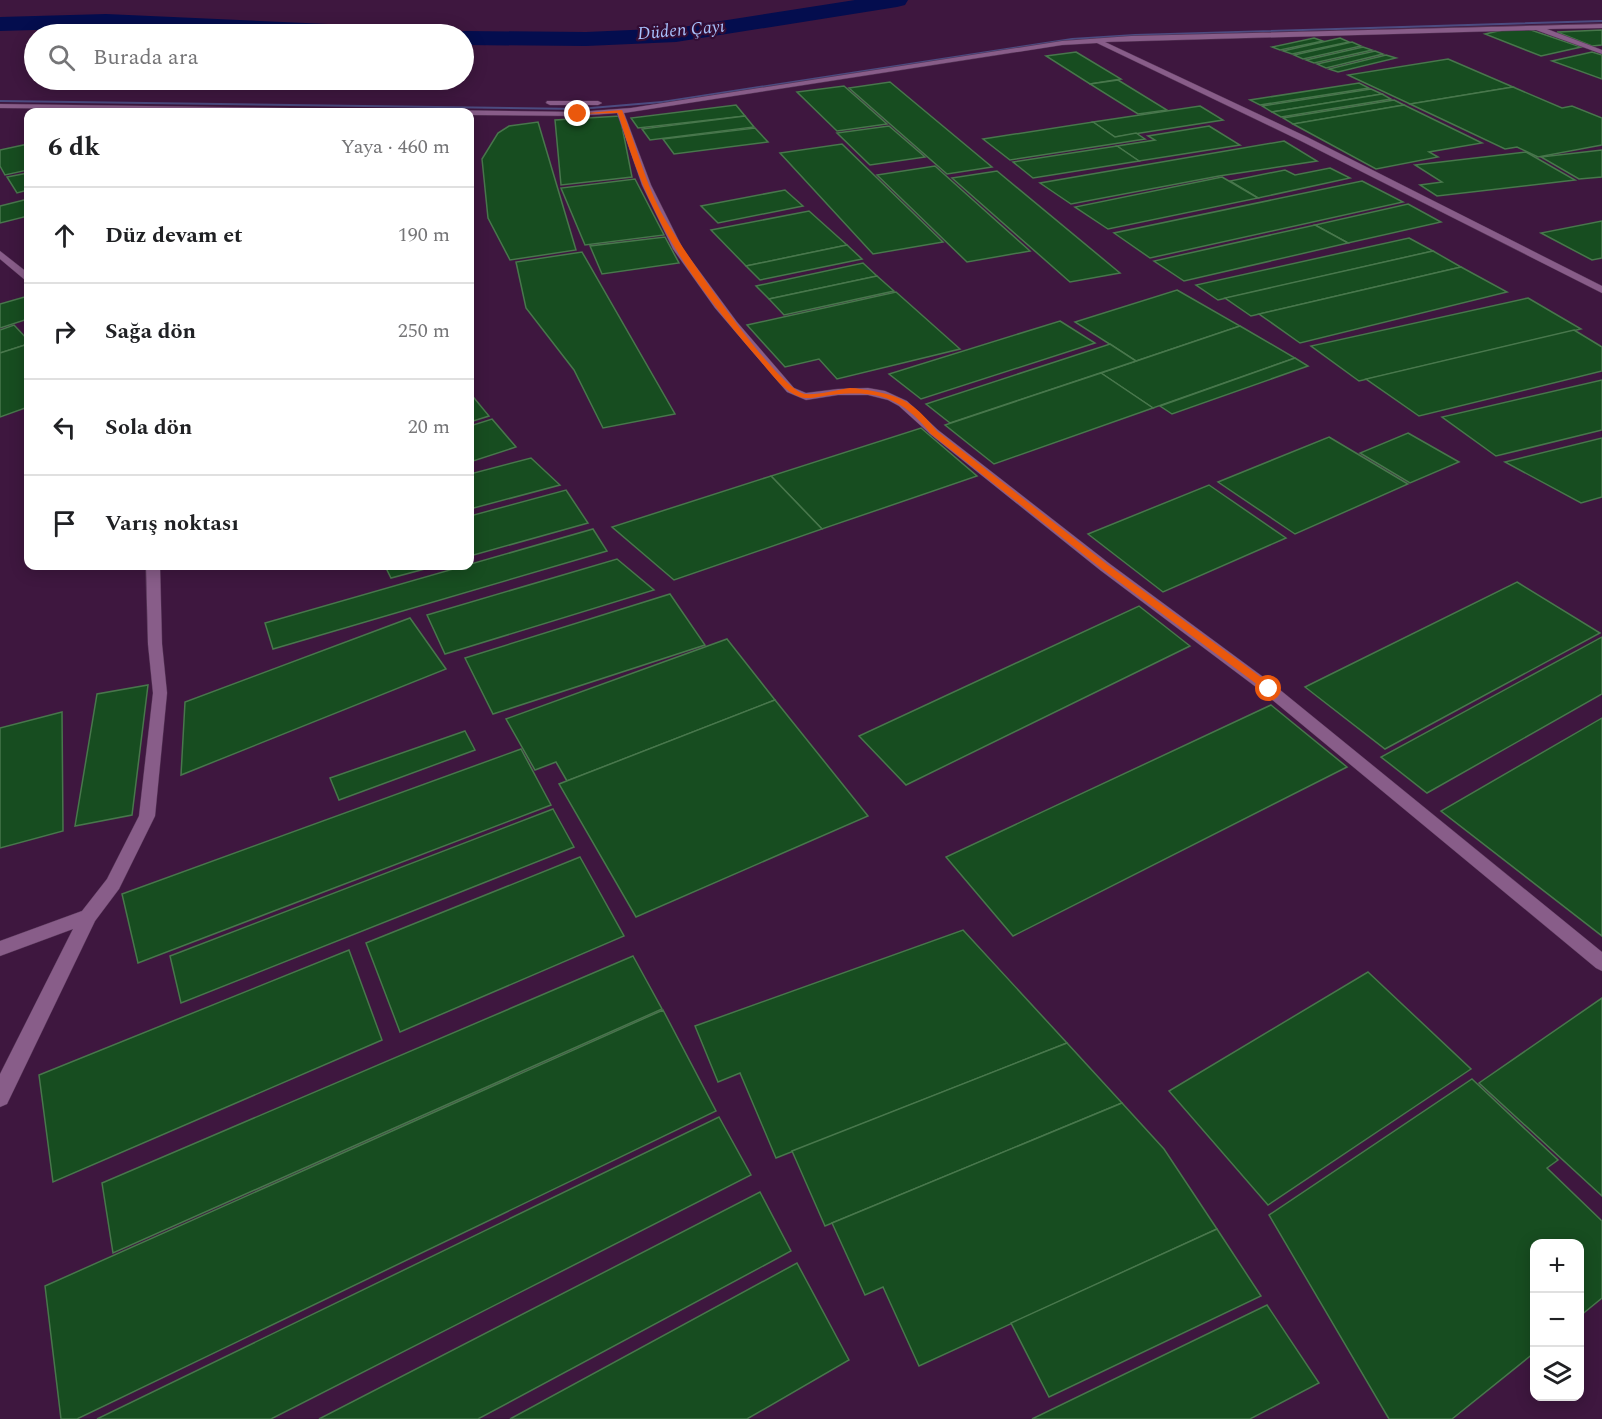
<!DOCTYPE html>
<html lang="tr">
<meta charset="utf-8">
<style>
:root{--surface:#fff;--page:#f2f2f2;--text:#202124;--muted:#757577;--line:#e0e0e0}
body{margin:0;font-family:Spectral,serif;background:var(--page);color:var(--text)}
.controls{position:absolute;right:18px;bottom:18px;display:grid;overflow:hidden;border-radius:12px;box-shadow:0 3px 15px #0003}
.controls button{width:54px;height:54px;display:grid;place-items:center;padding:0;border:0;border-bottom:2px solid var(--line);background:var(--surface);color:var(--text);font:30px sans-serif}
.stop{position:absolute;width:18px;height:18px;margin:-14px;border:4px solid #ea580c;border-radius:50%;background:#fff}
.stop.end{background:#ea580c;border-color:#fff;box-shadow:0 2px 6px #0008}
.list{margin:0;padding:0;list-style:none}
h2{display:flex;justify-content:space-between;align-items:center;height:78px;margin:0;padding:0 24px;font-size:26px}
h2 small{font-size:20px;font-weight:400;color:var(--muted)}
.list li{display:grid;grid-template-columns:39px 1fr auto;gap:18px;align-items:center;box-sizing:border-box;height:96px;padding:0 24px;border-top:2px solid var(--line)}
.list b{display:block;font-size:22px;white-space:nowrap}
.list em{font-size:20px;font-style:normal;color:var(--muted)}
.icon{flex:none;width:33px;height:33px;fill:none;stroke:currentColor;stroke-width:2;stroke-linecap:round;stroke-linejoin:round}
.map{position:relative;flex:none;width:1602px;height:1419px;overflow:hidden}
.search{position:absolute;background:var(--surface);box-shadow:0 3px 15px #0003;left:24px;top:24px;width:450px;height:66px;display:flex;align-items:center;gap:15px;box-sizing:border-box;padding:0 21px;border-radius:33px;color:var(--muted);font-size:22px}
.panel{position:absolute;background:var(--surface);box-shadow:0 3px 15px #0003;left:24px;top:108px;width:450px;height:462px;border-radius:12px}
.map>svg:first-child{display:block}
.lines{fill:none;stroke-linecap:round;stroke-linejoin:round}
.stream{fill:#4c4b80;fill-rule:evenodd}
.river{fill:#040d4e;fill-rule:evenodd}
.building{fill:#174d20;stroke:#48774c;stroke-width:1.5}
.minor-casing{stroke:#553556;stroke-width:1}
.minor{fill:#885d89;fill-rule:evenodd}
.route{fill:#ea580c}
.labels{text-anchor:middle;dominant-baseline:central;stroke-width:4.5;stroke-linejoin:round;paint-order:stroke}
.far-water-label{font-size:18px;font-style:italic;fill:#a8c1fc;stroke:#330d34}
</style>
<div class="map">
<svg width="1602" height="1419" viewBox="0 0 1602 1419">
<rect width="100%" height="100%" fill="#3e173f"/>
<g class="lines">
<!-- stream -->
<path class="stream" d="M1602 20V22L1135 36 1072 40 662 103 579 110 0 102V100L579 108 662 101 1072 38 1135 34Z"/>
<!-- river -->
<g class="river">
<path d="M855 0H908L905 5 897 7 676 42 586 46 464 45V34H455L464 31 586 32 676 28Z"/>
<path d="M106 14 396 27 404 29 408 34H253L106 28 0 31V17Z"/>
</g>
</g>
<!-- building -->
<g class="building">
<path d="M1528 29 1581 47 1541 56 1485 34 1503 30Z"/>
<path d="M1602 30V45L1592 46 1557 32Z"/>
<path d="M1314 38 1323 41 1280 50 1272 47Z"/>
<path d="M1340 38 1349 42 1292 54 1283 51Z"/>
<path d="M1352 42 1361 46 1303 59 1294 55Z"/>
<path d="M1363 47 1372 50 1314 63 1306 60Z"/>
<path d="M1375 51 1383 54 1326 68 1317 64Z"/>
<path d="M1076 52 1121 79 1090 84 1046 56Z"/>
<path d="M1592 52 1602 55V79L1552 61Z"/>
<path d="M1386 55 1396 58 1338 72 1329 69Z"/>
<path d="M1448 59 1513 87 1410 104 1348 75Z"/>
<path d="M1118 80 1167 110 1138 114 1090 84Z"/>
<path d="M890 82 992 167 947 174 849 88Z"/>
<path d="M1359 83 1369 88 1260 105 1250 100Z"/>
<path d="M844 86 887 124 837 131 797 92Z"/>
<path d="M1513 87 1562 108 1572 106 1602 118V145L1538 157 1517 147 1505 149 1410 104Z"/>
<path d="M1371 89 1382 94 1272 112 1262 106Z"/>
<path d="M1382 94 1391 99 1281 117 1272 112Z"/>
<path d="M1394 100 1404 105 1293 124 1283 118Z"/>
<path d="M736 105 745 116 638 128 631 118Z"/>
<path d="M1404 105 1482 143 1429 152 1438 157 1376 169 1293 124Z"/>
<path d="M1200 106 1223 120 1115 137 1093 122Z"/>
<path d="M620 116 632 177 561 185 555 120Z"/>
<path d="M745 116 754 127 650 140 642 129Z"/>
<path d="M538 122 576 250 510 260 488 218 482 159 498 133 509 126Z"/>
<path d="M1093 122 1115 137 1136 133 1145 139 1010 160 983 139Z"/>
<path d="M889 126 925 157 870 165 837 133Z"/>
<path d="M1209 126 1240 145 1139 161 1117 146 1155 140 1148 136Z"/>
<path d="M755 128 768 142 674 154 663 139Z"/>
<path d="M1284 141 1317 161 1219 176 1071 204 1040 183Z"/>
<path d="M28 144V170L5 175 0 166V150Z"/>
<path d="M842 144 943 242 873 254 780 153Z"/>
<path d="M1117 146 1139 161 1033 178 1013 162Z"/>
<path d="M1602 150V177L1579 179 1541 157Z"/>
<path d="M1526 152 1575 180 1437 196 1420 185 1442 182 1415 165Z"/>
<path d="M935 166 1030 251 967 262 877 175Z"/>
<path d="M1330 168 1350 178 1258 198 1230 181 1285 170 1295 175Z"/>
<path d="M997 171 1120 273 1070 282 952 178Z"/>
<path d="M28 173V190L17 193 7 177Z"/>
<path d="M1222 177 1258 198 1108 229 1075 207Z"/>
<path d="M635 179 664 235 585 245 561 188Z"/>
<path d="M1362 181 1403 202 1150 258 1114 233Z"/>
<path d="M785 190 803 206 718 223 701 206Z"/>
<path d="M28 199V216L0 223V206Z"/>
<path d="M1408 204 1441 222 1348 243 1315 225Z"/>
<path d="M809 211 847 245 746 266 711 230Z"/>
<path d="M1602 221V258L1592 260 1541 233Z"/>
<path d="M1315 225 1348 243 1184 281 1154 261Z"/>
<path d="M665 237 679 263 602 274 590 246Z"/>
<path d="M1409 238 1433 251 1218 300 1196 285Z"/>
<path d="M847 245 862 259 760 280 746 266Z"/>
<path d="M1433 251 1461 267 1251 316 1225 298Z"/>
<path d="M582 252 675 414 603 428 574 370 526 308 516 262Z"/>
<path d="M863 263 877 276 769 299 756 286Z"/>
<path d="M1461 267 1507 292 1300 343 1259 314Z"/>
<path d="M877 276 894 291 784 315 769 299Z"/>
<path d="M1177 290 1240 326 1136 361 1075 322Z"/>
<path d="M896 292 960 349 837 379 819 359 785 367 747 325Z"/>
<path d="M28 296V319L0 328V304Z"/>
<path d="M1528 298 1581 329 1359 381 1311 346Z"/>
<path d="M1060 321 1095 343 921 399 889 374Z"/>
<path d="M14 325 28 340V344L0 353V330Z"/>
<path d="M1240 326 1295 358 1153 408 1101 373Z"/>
<path d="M1574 330 1602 347V371L1419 416 1366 379Z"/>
<path d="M28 344V407L0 417V353Z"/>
<path d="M1110 344 1136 361 950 423 926 404Z"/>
<path d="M1295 358 1308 366 1172 414 1160 406Z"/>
<path d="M1101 373 1153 408 994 464 945 425Z"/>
<path d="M1602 380V430L1496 456 1442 417Z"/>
<path d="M470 393 489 416 470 422Z"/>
<path d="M492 419 516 447 470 462V426Z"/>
<path d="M921 428 977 476 822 529 771 476Z"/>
<path d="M1408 433 1459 462 1410 483 1360 453Z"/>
<path d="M1329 437 1408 484 1295 534 1218 482Z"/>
<path d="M1602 438V497L1581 503 1505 462Z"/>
<path d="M531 458 560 485 470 509V474Z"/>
<path d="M771 476 822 529 674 580 612 527Z"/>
<path d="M1209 485 1286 538 1163 592 1088 534Z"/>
<path d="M566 490 588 523 470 556V516Z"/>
<path d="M593 529 607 551 273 649 265 623Z"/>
<path d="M617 559 654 590 445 654 427 615Z"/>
<path d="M385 566H436L391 578Z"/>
<path d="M1517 582 1600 633 1385 749 1305 687Z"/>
<path d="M670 594 705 645 493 714 465 658Z"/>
<path d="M1139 606 1190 646 906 785 859 736Z"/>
<path d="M410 618 446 669 181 775 185 702Z"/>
<path d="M1602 637V694L1427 793 1381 757Z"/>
<path d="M727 639 775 700 567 781 556 762 535 770 506 719Z"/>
<path d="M148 685 132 815 75 826 97 694Z"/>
<path d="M775 700 868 816 636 917 559 784Z"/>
<path d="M1271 705 1347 767 1013 936 946 857Z"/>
<path d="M62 712 63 831 0 848V728Z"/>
<path d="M1602 718V936L1441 811Z"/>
<path d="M465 731 475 750 339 800 330 778Z"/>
<path d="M521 749 551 805 138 963 122 894Z"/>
<path d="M553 809 574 847 181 1003 170 956Z"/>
<path d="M580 857 624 936 400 1032 366 943Z"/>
<path d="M963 930 1067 1043 776 1158 740 1073 718 1082 695 1026Z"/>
<path d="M349 950 382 1040 53 1182 39 1075Z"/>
<path d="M633 956 662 1009 113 1253 102 1183Z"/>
<path d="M1368 972 1471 1069 1268 1205 1169 1091Z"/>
<path d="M1602 998V1196L1479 1083Z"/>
<path d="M663 1010 716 1111 77 1419H61L45 1286Z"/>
<path d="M1067 1043 1122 1103 825 1226 792 1151Z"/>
<path d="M1472 1079 1558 1160 1547 1168 1602 1221V1298L1580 1316V1244H1534V1353L1452 1419H1389L1269 1215Z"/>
<path d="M1122 1103 1164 1149 1217 1229 919 1366 883 1287 865 1295 832 1223Z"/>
<path d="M719 1117 751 1175 271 1419H97Z"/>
<path d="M760 1192 791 1251 478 1419H319Z"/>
<path d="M1217 1229 1261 1296 1049 1397 1011 1323Z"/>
<path d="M797 1263 849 1360 747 1419H510Z"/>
<path d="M1267 1305 1319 1383 1250 1419H1032Z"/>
</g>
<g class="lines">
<!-- minor casing -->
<g class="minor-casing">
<g id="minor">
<path d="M1602 24V28L1547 29 1602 50V54L1536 30 1105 42 1307 137 1602 286V293L1301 141 1097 43 1062 45 624 113 651 185 683 249 737 322 794 388 806 393 838 389 868 388 885 391 907 401 938 430 1110 564 1274 685 1602 952V971L1596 968 1264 693 1100 570 930 434 899 406 888 400 868 395H838L806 400 787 392 715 308 673 249 642 185 617 113 577 116 470 115V112L0 108V104L577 112 631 108 1062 41 1131 36Z"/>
<path d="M547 101H598L602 103 598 105H550L546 103Z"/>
<path d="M0 251 28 273V281L25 280 0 259Z"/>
<path d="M146 566H160L162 644 167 693 155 816 119 889 95 921 7 1104 0 1107V1074L73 929 0 956V941L82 911 107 879 139 816 153 693 148 644Z"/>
</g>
</g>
<!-- minor -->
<use href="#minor" class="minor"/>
</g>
<!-- route -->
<path class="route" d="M622 110C636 144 644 179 661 212 677 242 777 390 805 394 819 395 836 390 850 388 858 388 865 390 873 391 906 397 916 406 937 431L1108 565 1273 686V691H1266L1102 569 931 434C901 397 878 390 831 395 822 396 808 400 800 397 782 391 769 370 757 357 719 313 680 264 655 211 639 179 628 146 618 113L575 114Z"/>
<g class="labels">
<!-- far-water labels -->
<g class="far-water-label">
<text transform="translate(681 30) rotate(-5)">Düden Çayı</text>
</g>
</g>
</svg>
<div class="controls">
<button>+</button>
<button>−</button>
<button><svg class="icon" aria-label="layers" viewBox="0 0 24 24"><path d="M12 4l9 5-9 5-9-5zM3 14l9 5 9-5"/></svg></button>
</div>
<div class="stop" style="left:1269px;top:689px"></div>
<div class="stop end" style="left:578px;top:114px"></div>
<div class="search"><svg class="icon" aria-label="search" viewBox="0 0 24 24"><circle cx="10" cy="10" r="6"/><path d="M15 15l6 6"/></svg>Burada ara</div>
<section class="panel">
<h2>6 dk<small>Yaya · 460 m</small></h2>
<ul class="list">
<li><svg class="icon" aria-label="ahead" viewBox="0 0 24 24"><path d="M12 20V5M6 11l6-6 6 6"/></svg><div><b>Düz devam et</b></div><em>190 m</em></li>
<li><svg class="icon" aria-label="right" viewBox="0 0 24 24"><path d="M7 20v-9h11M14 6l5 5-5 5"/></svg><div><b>Sağa dön</b></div><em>250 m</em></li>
<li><svg class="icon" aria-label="left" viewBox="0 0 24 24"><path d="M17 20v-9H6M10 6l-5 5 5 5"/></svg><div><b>Sola dön</b></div><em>20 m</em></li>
<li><svg class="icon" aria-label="arrive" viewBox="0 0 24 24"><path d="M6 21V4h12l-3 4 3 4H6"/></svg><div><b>Varış noktası</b></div></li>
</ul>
</section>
</div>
